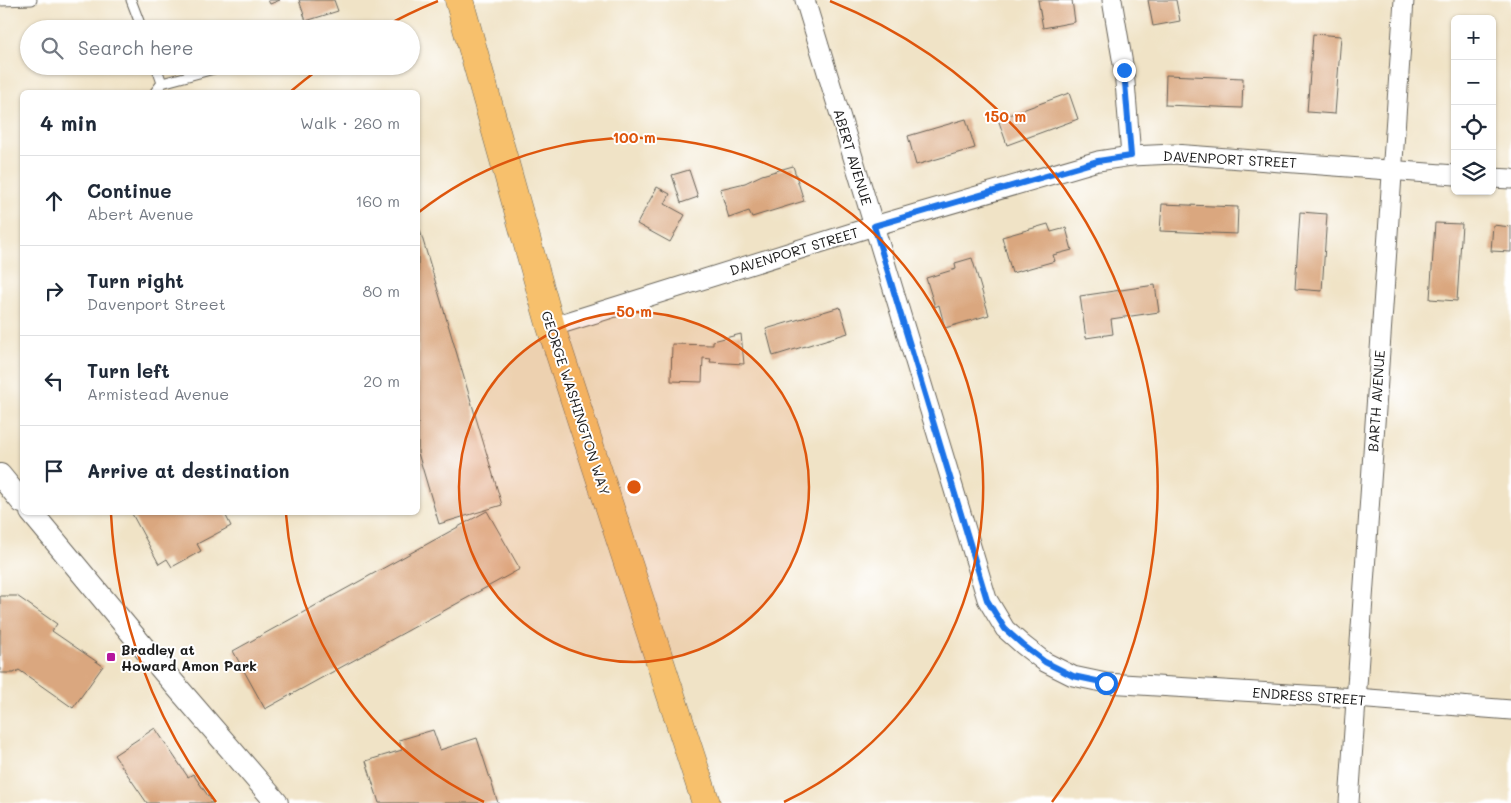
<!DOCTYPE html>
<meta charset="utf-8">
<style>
:root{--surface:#fff;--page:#f6f6f7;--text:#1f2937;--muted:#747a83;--line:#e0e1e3}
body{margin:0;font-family:Mali,sans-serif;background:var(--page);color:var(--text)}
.controls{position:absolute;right:15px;top:15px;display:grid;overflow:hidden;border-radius:8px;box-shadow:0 1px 4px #0004}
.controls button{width:45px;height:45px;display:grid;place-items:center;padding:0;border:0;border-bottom:1px solid var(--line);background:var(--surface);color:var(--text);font:25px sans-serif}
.stop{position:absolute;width:15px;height:15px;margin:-11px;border:4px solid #1a73e8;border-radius:50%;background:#fff}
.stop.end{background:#1a73e8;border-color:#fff;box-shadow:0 1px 5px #0008}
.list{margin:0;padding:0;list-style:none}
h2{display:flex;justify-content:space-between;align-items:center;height:65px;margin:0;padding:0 20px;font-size:21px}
h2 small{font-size:16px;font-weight:400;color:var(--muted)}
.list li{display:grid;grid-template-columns:32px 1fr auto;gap:15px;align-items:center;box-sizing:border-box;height:90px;padding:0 20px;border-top:1px solid var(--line)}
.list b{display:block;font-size:19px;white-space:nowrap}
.list p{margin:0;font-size:16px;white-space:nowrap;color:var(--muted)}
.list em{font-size:16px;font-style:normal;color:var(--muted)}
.icon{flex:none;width:28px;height:28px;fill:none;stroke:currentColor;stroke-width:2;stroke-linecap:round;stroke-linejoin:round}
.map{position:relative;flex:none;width:1511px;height:803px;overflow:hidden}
.search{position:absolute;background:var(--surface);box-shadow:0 1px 4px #0004;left:20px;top:20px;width:400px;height:55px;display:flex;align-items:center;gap:12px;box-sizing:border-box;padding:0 18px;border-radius:28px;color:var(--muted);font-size:19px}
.panel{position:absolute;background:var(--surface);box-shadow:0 1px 4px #0004;left:20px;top:90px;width:400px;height:425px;border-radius:8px}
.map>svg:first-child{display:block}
.building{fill:#daa77f}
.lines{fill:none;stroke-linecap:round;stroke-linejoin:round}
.service-casing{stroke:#666258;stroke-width:11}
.minor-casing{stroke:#666258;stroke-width:21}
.tertiary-casing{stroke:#666258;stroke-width:24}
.primary-casing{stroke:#666258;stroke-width:29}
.service{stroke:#fff;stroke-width:9}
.minor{stroke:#fff;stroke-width:19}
.tertiary{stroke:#fff;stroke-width:22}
.primary{stroke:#f7c06c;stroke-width:28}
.route{stroke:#1a73e8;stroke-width:6}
.ring{fill:none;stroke:#de560d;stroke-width:2.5}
.poi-dot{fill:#b5179e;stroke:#fff;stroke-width:2}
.labels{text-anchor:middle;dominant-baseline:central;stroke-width:4;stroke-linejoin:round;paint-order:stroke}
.street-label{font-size:14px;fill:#1c1c1c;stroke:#fff}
.poi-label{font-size:14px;font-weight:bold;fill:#1c1c1c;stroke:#fff;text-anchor:start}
.centre{fill:#de560d;stroke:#fff;stroke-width:2.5}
.ring-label{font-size:15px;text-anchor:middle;font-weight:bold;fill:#de560d;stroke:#fff;stroke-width:4;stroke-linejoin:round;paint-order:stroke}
</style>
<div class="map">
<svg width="1511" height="803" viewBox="0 0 1511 803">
<rect width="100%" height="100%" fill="#fff"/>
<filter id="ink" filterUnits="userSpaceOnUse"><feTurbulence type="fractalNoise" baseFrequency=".02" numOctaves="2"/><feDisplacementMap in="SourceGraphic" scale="10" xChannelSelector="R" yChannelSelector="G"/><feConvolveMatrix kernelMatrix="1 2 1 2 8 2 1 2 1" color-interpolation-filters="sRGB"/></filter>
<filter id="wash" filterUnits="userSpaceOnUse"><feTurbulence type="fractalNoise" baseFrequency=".0096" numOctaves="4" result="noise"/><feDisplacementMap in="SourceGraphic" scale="20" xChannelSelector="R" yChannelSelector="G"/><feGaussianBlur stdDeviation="1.12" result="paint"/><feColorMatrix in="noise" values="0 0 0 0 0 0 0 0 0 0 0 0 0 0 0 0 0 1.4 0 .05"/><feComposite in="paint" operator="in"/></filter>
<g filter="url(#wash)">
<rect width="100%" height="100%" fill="#f0e3c6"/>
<g id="blocks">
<!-- building -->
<g class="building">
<path d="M268 0H280L270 4Z"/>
<path d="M299 0H334L338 11 306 21Z"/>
<path d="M1038 0H1072L1075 22 1043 28Z"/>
<path d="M1148 0H1176L1180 21 1153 26Z"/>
<path d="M1313 34 1341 36 1335 114 1307 112Z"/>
<path d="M1166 75 1243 78 1242 108 1165 105Z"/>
<path d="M1069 93 1078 119 1007 145 998 119Z"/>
<path d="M966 119 975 148 916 165 908 136Z"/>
<path d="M793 166 804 201 752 217 749 211 729 218 720 189 745 183 762 175Z"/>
<path d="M689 170 698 197 681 203 672 175Z"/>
<path d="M657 187 670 194 665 204 685 215 670 242 637 224Z"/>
<path d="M1162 204 1238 207 1237 234 1160 231Z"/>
<path d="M1300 212 1327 214 1322 291 1295 289Z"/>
<path d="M1435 223 1462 224 1457 301 1430 299Z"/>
<path d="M1048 224 1051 232 1066 228 1072 250 1053 255 1055 261 1012 273 1002 237Z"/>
<path d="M1493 225 1511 227V252L1491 251Z"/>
<path d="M418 227H419L502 505 439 524 418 453Z"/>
<path d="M972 258 989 315 945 328 939 305 935 307 926 278 956 269 955 263Z"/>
<path d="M1155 285 1159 312 1111 319 1113 334 1086 338 1080 296Z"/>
<path d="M840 307 848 333 773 356 766 329Z"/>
<path d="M741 334 744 364 710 362 711 359 703 358 702 382 671 381 672 344 713 345V341Z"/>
<path d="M487 511 520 569 265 709 233 651Z"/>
<path d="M131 512H224L231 526 197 544 201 551 172 567 167 559 159 564Z"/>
<path d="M0 596H17L57 624 52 631 103 666 73 708 19 670 14 673H0Z"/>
<path d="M155 728 188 777 193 774 213 803H147L114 755Z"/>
<path d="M433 730 440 750 477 738 498 803H379L366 761 402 750 399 740Z"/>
</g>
</g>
</g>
<g filter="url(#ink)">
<use href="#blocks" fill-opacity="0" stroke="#666258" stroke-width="1"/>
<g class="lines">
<!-- service casing -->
<g class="service-casing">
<g id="service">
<path d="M131 0 142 29"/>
<path d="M0 1 32 0"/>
<path d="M156 66 162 83"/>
<path d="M155 92 162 83 225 66"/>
</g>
</g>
<!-- minor casing -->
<g class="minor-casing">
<g id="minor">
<path d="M805 0 874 226 987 599 1005 629 1023 645 1045 662 1073 676 1106 683 1356 698 1511 710"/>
<path d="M1112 0 1124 70 1131 156"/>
<path d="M1492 178 1511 179"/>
<path d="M551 327 874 226 1098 161 1131 156 1174 154 1455 175"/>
<path d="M1349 803 1404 0"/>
</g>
</g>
<!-- tertiary casing -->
<g class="tertiary-casing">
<g id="tertiary">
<path d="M0 475 22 502"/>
<path d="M31 512 164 672 277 803"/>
</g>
</g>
<!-- primary casing -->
<g class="primary-casing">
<path id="primary" d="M459 0 551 327 706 803"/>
</g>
<!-- service -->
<use href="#service" class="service"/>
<!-- minor -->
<use href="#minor" class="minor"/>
<!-- tertiary -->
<use href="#tertiary" class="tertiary"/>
<!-- primary -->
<use href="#primary" class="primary"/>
</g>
</g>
<g class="lines" filter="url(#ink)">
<!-- route -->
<path class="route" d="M1106 683 1073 676 1045 662 1023 645 1005 629 987 600 874 226 1098 161 1131 156 1124 70"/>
</g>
<!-- distance rings -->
<circle cx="634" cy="487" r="175" fill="#de560d" fill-opacity=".12"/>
<g class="ring">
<circle cx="634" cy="487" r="175"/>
<path d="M484 802A349 349 0 0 1 286 514M419 212A349 349 0 1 1 784 802"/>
<path d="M216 802A524 524 0 0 1 111 514M290 92A524 524 0 0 1 319 69M380 29A524 524 0 0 1 438 1M830 1A524 524 0 0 1 1052 802"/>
</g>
<!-- markers -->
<rect class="poi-dot" x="106" y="652" width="10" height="10" rx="2.5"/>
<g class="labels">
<!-- street labels -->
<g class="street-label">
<text transform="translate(853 157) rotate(73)">ABERT AVENUE</text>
<text transform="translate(1230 159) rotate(3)">DAVENPORT STREET</text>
<text transform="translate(794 251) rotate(-17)">DAVENPORT STREET</text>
<text transform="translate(1376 401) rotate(-86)">BARTH AVENUE</text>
<text transform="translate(576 403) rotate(72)">GEORGE WASHINGTON WAY</text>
<text transform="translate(1309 696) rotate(4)">ENDRESS STREET</text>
</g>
<!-- poi labels -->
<g class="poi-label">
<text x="121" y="649">Bradley at<tspan x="121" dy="16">Howard Amon Park</tspan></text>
</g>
</g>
<circle cx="634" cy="487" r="8" class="centre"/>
<g class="ring-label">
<text x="1005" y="122">150 m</text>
<text x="634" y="143">100 m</text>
<text x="634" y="317">50 m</text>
</g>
</svg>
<div class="controls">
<button>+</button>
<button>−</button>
<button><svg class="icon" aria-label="locate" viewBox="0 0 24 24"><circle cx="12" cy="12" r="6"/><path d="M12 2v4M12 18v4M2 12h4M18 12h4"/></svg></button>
<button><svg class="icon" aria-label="layers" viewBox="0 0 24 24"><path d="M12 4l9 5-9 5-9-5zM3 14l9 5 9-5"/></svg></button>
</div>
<div class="stop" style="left:1106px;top:683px"></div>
<div class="stop end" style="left:1124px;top:70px"></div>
<div class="search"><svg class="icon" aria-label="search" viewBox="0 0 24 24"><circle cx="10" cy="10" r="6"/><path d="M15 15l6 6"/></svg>Search here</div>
<section class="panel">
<h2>4 min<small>Walk · 260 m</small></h2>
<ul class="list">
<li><svg class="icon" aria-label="ahead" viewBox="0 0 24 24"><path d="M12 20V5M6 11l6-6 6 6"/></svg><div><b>Continue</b><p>Abert Avenue</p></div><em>160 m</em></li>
<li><svg class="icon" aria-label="right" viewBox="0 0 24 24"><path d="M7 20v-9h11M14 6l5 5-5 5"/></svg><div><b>Turn right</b><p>Davenport Street</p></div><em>80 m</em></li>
<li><svg class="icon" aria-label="left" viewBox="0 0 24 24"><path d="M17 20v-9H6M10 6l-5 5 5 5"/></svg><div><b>Turn left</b><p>Armistead Avenue</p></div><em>20 m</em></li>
<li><svg class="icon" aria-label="arrive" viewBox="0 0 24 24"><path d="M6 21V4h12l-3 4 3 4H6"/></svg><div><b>Arrive at destination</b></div></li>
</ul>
</section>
</div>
